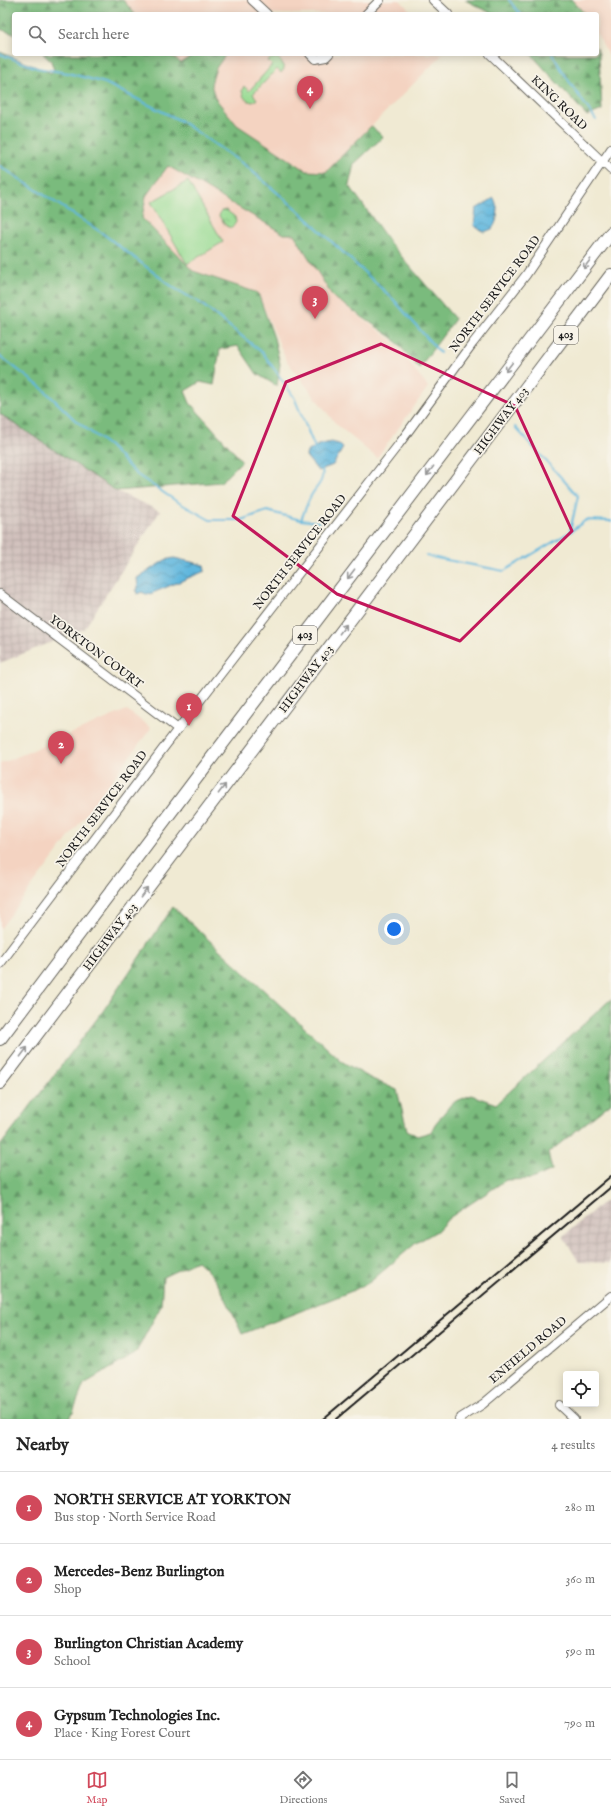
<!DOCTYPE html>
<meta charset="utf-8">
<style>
:root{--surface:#fff;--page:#f2f2f2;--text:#222;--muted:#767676;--line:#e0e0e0;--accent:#d1495b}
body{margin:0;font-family:"IM FELL English",serif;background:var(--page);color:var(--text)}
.controls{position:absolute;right:12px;bottom:12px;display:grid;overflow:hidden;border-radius:4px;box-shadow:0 2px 10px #0003}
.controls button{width:36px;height:36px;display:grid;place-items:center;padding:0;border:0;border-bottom:1px solid var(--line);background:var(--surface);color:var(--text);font:20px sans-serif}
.you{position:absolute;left:394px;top:929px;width:14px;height:14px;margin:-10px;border:3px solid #fff;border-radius:50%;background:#1a73e8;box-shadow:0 0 0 6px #1a73e833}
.badge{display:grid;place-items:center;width:26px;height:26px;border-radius:50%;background:var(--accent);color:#fff;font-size:13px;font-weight:700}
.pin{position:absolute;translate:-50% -33px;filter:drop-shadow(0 1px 2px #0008)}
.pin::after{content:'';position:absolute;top:21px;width:14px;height:12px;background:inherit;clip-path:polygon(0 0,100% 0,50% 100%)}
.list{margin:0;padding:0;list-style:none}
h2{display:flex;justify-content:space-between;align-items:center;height:52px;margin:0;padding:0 16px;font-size:17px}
h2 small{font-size:13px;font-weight:400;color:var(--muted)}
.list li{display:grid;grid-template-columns:26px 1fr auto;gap:12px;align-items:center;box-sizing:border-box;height:72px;padding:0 16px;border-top:1px solid var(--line)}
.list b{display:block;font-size:15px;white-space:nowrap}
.list p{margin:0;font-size:13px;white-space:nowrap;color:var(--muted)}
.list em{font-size:13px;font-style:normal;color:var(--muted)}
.icon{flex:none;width:22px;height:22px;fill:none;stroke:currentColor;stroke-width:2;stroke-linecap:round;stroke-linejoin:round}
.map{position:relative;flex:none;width:611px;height:1419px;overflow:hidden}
.search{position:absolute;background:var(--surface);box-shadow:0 2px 10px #0003;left:12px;right:12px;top:12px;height:44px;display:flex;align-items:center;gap:10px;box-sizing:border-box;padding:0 14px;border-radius:4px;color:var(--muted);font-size:15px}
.sheet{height:340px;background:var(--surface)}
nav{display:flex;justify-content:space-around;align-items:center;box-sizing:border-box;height:56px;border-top:1px solid var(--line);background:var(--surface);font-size:11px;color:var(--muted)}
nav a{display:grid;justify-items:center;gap:2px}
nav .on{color:var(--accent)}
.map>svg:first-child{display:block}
.built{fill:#f4d3c1}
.industrial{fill:url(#industrial-grid)}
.grass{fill:url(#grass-tufts);stroke:#5a7c58}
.forest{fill:url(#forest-firs);stroke:#4b6c4c}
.park{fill:url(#park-crowns);stroke:#5a7c58}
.garden{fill:#98db93;stroke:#5a7c58}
.water{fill:url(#water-waves);stroke:#3e6a7d}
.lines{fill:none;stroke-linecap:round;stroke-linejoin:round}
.stream{stroke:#61b7de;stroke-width:2}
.minor-casing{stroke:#66645c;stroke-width:10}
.highway-casing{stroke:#66645c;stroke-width:14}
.minor{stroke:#fff;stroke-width:8}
.highway{stroke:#fff;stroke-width:12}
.rail{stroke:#1c1c1c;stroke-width:2}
.oneway{stroke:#999}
.marked{fill:none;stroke:#c2185b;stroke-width:3;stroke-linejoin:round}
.labels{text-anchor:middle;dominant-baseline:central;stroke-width:3.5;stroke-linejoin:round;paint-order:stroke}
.shield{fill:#f7f3e8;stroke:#5e5c59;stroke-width:1}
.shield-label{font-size:11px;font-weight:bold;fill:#1c1c1c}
.street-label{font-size:12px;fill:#1c1c1c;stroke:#f7f3e8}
</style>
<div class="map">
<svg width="611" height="1419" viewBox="0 0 611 1419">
<defs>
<pattern id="industrial-grid" width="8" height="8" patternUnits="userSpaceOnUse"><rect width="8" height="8" fill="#d0c0bc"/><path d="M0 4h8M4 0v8" fill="none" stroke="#b2a4a1"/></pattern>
<pattern id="grass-tufts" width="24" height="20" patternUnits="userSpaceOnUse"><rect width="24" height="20" fill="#98db93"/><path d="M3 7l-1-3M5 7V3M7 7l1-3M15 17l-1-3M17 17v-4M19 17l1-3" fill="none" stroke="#82bb7e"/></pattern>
<pattern id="forest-firs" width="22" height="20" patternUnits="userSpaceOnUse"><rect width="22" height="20" fill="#7abb7d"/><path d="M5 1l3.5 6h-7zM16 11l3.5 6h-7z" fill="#639766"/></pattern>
<pattern id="park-crowns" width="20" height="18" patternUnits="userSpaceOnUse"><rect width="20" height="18" fill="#98db93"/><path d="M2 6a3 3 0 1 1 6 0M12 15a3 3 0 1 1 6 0" fill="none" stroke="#82bb7e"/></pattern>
<pattern id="water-waves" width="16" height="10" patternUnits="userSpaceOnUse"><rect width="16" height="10" fill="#61b7de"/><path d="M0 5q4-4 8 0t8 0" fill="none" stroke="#4f94b3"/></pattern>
</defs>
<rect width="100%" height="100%" fill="#f7f3e8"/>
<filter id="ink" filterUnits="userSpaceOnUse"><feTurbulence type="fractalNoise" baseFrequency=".025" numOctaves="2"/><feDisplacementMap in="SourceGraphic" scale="8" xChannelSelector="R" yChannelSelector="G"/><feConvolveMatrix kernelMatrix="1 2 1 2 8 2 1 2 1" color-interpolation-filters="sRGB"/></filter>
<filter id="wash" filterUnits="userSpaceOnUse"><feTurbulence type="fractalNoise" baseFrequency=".012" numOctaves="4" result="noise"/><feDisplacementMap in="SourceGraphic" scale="16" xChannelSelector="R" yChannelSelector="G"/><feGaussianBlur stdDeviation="0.9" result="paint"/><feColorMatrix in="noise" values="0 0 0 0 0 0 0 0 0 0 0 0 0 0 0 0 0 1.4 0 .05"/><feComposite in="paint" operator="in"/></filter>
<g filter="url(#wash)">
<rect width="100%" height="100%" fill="#f0ead3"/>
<!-- built -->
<g class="built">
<path d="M123 0H400L413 14H135Z"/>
<path d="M572 0H611V60L597 34V14H585Z"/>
<path d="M169 54H196L181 63Z"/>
<path d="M226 54H443L326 172 307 171 237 125 215 98 211 84 216 68Z"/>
<path d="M168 166 284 234H294L333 297 392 340 428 387 377 458 336 424 286 360 258 293 193 271 142 218 146 196Z"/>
<path d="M127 710 151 728 0 929V764Z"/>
</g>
<!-- industrial -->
<g class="industrial">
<path d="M0 414 116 491 160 511 84 629 0 663Z"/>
<path d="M611 1196V1263L579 1262 563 1236Z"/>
</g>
<!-- grass -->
<path class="grass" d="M272 58H278L282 63 284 69 281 73 277 69 253 94 257 99 253 102C246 101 243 98 242 90L244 86 249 91 272 65 268 61Z"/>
<!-- forest -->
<g class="forest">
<path d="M0 0H123L135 14H14V34L0 29Z"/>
<path d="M465 0H572L585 14H493Z"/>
<path d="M597 47 599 55 602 110 587 116 531 54H597Z"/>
<path d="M0 52 51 73 54 70 51 61 43 54H169L181 63 196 54H226L216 68 211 84 215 98 237 125 307 171 326 172 371 126 383 137 354 164 349 185 390 243 455 319 419 368 393 338 333 297 294 234H284L168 166 146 196 142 218 193 271 258 293 274 338 280 364 277 386 257 374 238 346 220 349 214 385 200 382 185 391 190 403 242 461 221 482 116 491 0 414Z"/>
<path d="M173 907 341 1061 370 1078 397 1090 407 1130 417 1136 431 1132 435 1124 452 1103 471 1095 496 1104 611 999V1103L548 1153 552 1170 532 1179 506 1180 449 1218 437 1231 416 1243 370 1282 352 1291 242 1334C230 1309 220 1278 197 1261L163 1277 161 1306 135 1354 84 1384 70 1419H0V1146L103 1011Z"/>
</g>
<!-- park -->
<path class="park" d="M226 210 235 217 236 222 232 228 226 226 219 216 221 211Z"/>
<!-- garden -->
<path class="garden" d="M188 181 223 242 187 264 151 202Z"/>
<!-- water -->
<g class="water">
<path d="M494 198C499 209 499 219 492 229L484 232 474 226 476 209Z"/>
<path d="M331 442 339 444 343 448 333 465 318 471 306 456 307 452 318 445Z"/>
<path d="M174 558 204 565 205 571 150 594 147 595 142 592 137 594 136 591 138 588 137 578 165 560Z"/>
</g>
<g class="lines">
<!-- stream -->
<g class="stream">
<path d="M509 0 520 14"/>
<path d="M0 54 37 68 68 73 105 83 181 121 246 166 300 212 394 300 440 353"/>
<path d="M552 54 572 86 596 120"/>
<path d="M0 166 102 233 174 288 200 303 263 353 294 397 315 448"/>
<path d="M0 356 43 389 75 420 109 446 136 474 176 501 210 520H241L267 511 301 520 319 522"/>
<path d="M515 427 578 496 570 531"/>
<path d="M301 520C304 513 306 506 310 498 314 488 325 483 322 469"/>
<path d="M426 556 504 571 570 532 586 520 611 521"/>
</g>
</g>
</g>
<g filter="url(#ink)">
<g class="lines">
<!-- minor casing -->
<g class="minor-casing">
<g id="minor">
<path d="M252 0 267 14"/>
<path d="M433 0 448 14"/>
<path d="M366 14 380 0"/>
<path d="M310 54 315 59 326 57 329 54"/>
<path d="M490 54 611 170"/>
<path d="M0 594 178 729"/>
<path d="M0 964 178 729 399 444 473 343 526 275 611 149"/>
<path d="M559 1405 574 1419"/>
<path d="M459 1419 483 1404 611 1296"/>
</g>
</g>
<!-- highway casing -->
<g class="highway-casing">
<g id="highway">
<path d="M0 1039 204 768 611 233"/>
<path d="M0 1083 611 275"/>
</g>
</g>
<!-- minor -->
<use href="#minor" class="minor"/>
<!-- highway -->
<use href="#highway" class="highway"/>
<!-- rail -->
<g class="rail">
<path d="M323 1419 611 1176"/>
<path d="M336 1419 611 1187"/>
</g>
</g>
<!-- one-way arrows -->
<defs><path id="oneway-shaft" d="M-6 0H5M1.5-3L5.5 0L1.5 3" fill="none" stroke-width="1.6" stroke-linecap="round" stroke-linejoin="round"/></defs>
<g class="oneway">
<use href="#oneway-shaft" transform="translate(587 264) rotate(127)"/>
<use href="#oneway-shaft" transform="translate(509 367) rotate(127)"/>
<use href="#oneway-shaft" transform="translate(430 471) rotate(127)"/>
<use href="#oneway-shaft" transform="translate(351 574) rotate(127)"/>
<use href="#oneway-shaft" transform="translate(343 629) rotate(-53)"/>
<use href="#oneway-shaft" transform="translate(222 789) rotate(-53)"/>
<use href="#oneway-shaft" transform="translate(144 892) rotate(-53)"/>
<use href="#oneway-shaft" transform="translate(24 1052) rotate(-53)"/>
</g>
</g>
<!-- marked area -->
<path class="marked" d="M381 344 515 406 572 531 460 641 337 594 233 516 286 382Z"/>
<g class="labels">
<!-- shield labels -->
<g class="shield">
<rect x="554" y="326" width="24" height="18" rx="3"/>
<rect x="293" y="626" width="24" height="18" rx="3"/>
</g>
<g class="shield-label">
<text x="566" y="335">403</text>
<text x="305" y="635">403</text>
</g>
<!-- street labels -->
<g class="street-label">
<text transform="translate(559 103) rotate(44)">KING ROAD</text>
<text transform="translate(495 294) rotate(-53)">NORTH SERVICE ROAD</text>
<text transform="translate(501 421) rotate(-53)">HIGHWAY 403</text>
<text transform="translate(300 552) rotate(-52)">NORTH SERVICE ROAD</text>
<text transform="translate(96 652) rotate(37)">YORKTON COURT</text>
<text transform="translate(306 679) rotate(-53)">HIGHWAY 403</text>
<text transform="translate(102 809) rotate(-53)">NORTH SERVICE ROAD</text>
<text transform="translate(110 937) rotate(-53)">HIGHWAY 403</text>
<text transform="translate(528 1350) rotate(-40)">ENFIELD ROAD</text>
</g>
</g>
</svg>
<div class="controls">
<button><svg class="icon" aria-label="locate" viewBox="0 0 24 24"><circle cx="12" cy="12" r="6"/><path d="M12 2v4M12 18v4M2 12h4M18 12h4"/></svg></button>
</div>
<div class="you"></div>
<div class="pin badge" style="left:189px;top:726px">1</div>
<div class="pin badge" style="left:61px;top:764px">2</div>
<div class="pin badge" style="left:315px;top:319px">3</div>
<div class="pin badge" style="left:310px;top:109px">4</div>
<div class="search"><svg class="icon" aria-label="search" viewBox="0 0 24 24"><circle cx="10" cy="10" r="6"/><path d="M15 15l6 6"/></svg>Search here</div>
</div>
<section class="sheet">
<h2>Nearby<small>4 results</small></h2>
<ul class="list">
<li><span class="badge">1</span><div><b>NORTH SERVICE AT YORKTON</b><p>Bus stop · North Service Road</p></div><em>280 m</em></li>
<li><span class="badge">2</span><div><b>Mercedes-Benz Burlington</b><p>Shop</p></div><em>360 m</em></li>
<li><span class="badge">3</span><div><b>Burlington Christian Academy</b><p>School</p></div><em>590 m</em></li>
<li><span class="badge">4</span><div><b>Gypsum Technologies Inc.</b><p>Place · King Forest Court</p></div><em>790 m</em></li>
</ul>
</section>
<nav>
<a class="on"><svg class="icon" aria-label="map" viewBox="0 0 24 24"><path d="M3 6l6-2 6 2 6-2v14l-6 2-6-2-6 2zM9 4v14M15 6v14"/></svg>Map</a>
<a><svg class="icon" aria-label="directions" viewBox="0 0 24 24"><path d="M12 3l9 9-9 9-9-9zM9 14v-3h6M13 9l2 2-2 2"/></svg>Directions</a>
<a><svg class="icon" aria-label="saved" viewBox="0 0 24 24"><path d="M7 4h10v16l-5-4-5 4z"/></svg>Saved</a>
</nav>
